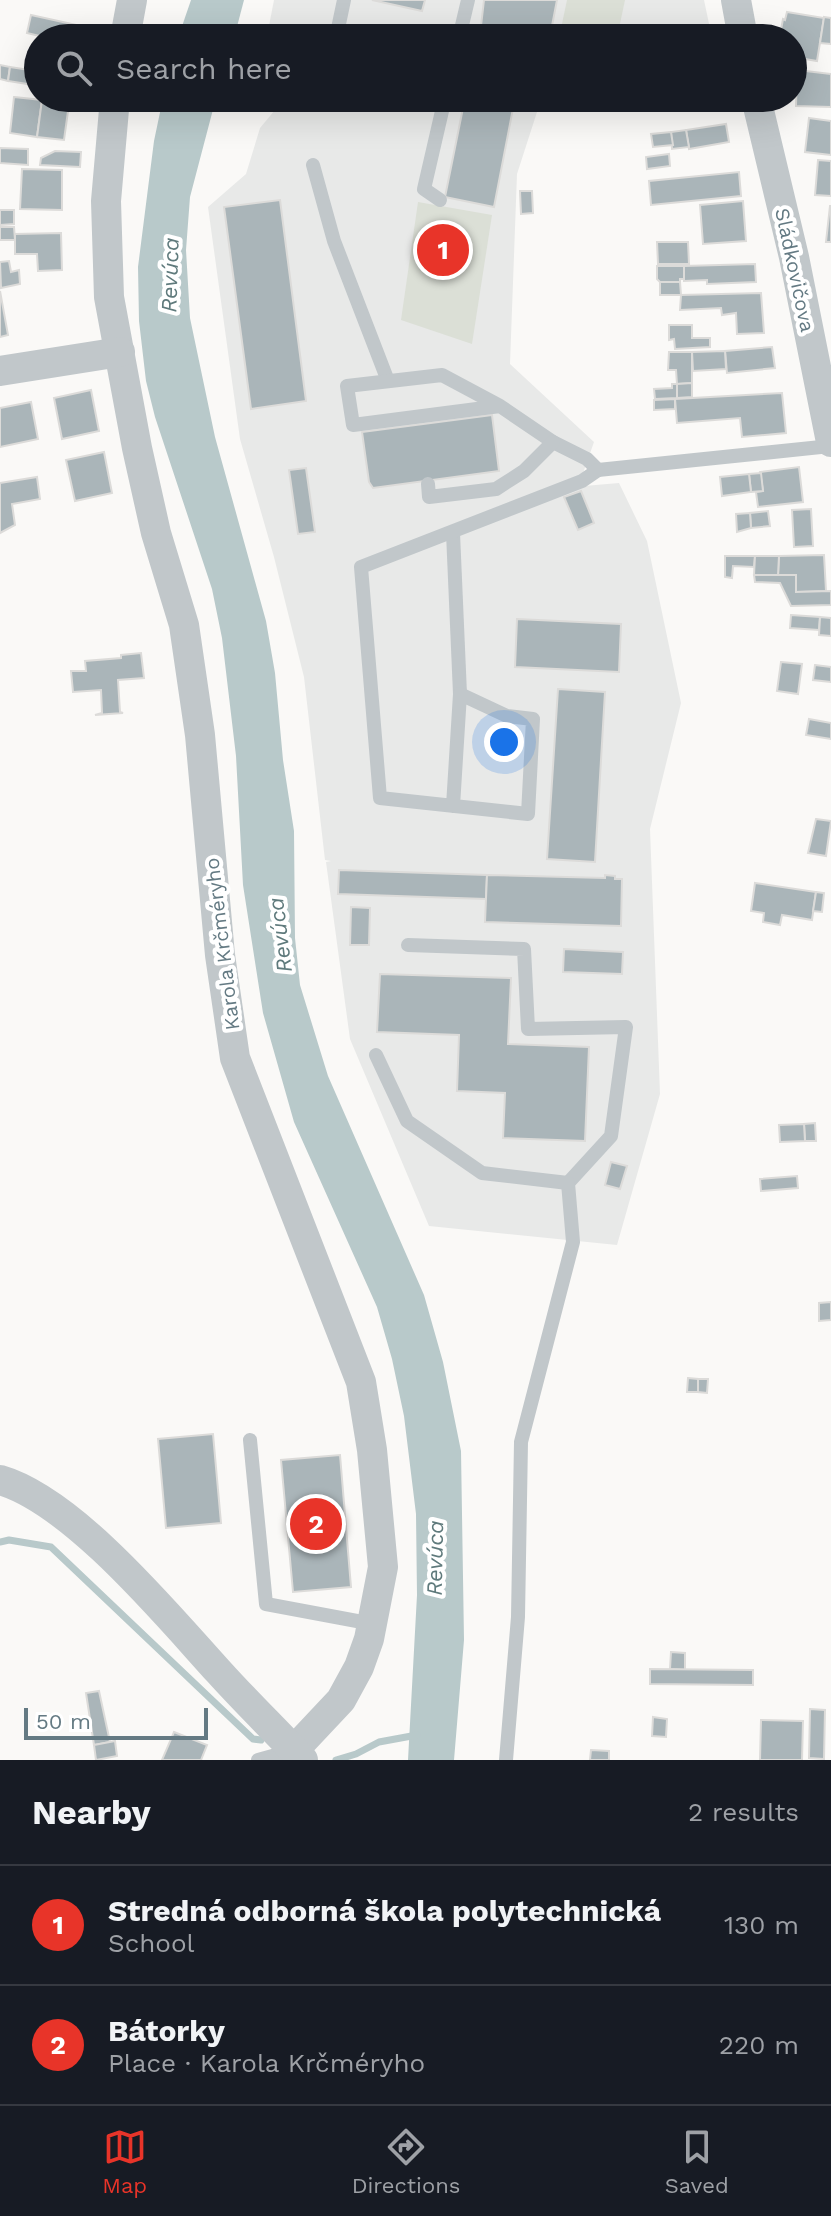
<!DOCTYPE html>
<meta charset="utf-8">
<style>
:root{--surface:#171b24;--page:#20242c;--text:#f1f3f6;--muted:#9ea1a6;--line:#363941;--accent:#e83429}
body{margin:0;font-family:"Work Sans",sans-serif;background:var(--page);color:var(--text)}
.scale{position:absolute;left:24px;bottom:20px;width:184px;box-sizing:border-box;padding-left:8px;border:4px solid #647a83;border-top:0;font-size:22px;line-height:28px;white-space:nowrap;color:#647a83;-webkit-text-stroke:6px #fff;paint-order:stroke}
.you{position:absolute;left:504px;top:742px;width:28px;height:28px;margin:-20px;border:6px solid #fff;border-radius:50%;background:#1a73e8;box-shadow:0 0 0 12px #1a73e833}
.badge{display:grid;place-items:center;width:52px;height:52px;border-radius:50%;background:var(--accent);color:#fff;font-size:26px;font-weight:700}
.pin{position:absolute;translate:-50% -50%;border:4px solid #fff;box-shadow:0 2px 8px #0006}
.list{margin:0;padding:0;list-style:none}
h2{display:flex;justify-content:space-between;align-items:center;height:104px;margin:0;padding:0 32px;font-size:34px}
h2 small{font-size:26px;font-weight:400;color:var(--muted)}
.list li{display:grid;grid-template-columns:52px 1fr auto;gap:24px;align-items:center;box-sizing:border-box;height:120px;padding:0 32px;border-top:2px solid var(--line)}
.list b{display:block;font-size:30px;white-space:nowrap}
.list p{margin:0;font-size:26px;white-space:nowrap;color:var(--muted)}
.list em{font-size:26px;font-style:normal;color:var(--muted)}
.icon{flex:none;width:44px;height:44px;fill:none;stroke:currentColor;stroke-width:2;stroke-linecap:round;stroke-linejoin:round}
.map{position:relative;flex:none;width:831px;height:1760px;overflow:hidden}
.search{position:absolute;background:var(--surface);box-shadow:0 8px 32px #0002;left:24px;right:24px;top:24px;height:88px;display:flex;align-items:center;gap:20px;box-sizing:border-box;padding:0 28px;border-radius:44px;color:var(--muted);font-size:30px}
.sheet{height:344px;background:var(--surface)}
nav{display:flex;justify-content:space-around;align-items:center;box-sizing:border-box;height:112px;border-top:2px solid var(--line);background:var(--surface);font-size:22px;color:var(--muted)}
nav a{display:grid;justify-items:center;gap:4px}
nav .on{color:var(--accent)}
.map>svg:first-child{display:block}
.built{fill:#e8e9e8}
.green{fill:#dbdfd6}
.water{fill:#b8c9ca}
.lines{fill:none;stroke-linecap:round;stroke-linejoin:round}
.stream{stroke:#b8c9ca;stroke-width:7}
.building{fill:#aab5b9;stroke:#dcdbd9;stroke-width:2}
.service{stroke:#c1c7ca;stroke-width:14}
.minor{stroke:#c1c7ca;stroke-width:30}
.labels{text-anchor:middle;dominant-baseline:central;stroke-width:8;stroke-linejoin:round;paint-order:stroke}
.street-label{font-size:20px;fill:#647a83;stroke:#fff}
.water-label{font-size:22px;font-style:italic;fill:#5f7a7c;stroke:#fff}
</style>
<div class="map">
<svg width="831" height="1760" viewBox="0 0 831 1760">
<rect width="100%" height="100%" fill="#faf9f7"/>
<!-- built -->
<g class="built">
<path d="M274 0H704L712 38H277L268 31Z"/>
<path d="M285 98H623L537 112 517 174 510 364 594 442 582 476 584 486 619 483 647 541 681 703 650 829 660 1094 617 1245 429 1226 350 1039 326 862 331 861 325 860 304 677 274 557 240 439 208 207 246 174 260 128Z"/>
</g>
<!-- green -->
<g class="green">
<path d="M567 0H625L617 38H559Z"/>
<path d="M418 202 492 215 472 344 401 320Z"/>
</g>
<!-- water -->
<g class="water">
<path d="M191 0H244L234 38H178Z"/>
<path d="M163 98H216L190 197 186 250 190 318 215 437 266 621 275 673 283 760 294 831 295 938 300 985 328 1076 424 1295 443 1362 461 1451 464 1640 454 1760H408L417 1595 416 1514 404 1416 392 1359 377 1307 294 1122 263 1013 243 885 236 756 222 638 212 589 155 417 146 381 139 321 138 267 154 141Z"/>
</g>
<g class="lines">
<!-- stream -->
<g class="stream">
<path d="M0 1542 9 1540 51 1547 253 1739 261 1740"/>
<path d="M336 1760 356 1754 379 1742 417 1735"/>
</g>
</g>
<!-- building -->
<g class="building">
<path d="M372 0H425L422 11Z"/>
<path d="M484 0H557L551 31 528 27 526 35 481 26Z"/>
<path d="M787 12 824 18 817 61 793 57V38H783V35H780L783 19 785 20Z"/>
<path d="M31 15 81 26 79 38H48L27 33Z"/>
<path d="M824 17 831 18V44L820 43Z"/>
<path d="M480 26 528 35V38H477Z"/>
<path d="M0 65 10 67 8 81 0 79Z"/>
<path d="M10 67 36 71 34 85 8 81Z"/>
<path d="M797 70 831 74V107L796 106Z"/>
<path d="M14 97 42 100 37 137 10 133Z"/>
<path d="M465 98H515L494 207 445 197Z"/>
<path d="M42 100 69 104 64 140 37 137Z"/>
<path d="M809 118 831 121V155L805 152Z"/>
<path d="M726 124 729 142 689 149 686 130Z"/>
<path d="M686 130 689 147 672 149 671 132Z"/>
<path d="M671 132 673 145 653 147 651 134Z"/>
<path d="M0 148 28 149V165L0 163Z"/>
<path d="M55 151 81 152 80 167 40 165 41 158Z"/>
<path d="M669 154 670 166 647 169 646 157Z"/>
<path d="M818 160 831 161V196L815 195Z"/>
<path d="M22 169 62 170V210L20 209Z"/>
<path d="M739 172 741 196 651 205 649 181Z"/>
<path d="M520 191H532L533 213 521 214Z"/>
<path d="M280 200 306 401 251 409 224 207Z"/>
<path d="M743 201 746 241 703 244 700 205Z"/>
<path d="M830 206H831V242H826Z"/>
<path d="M0 210H14V224L0 225Z"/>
<path d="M0 227H14L15 240H0Z"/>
<path d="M61 233 62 270 38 271 37 254H15V234Z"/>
<path d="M657 242H688L689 264H658Z"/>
<path d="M9 261 11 272 19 270 20 284 1 288 0 262Z"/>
<path d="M755 264 756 282 707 284V280L684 281V266Z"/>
<path d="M657 266H684V279H680V282H660L657 279Z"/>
<path d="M660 282H680L681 295H660Z"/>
<path d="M0 291 8 335 0 337Z"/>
<path d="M761 293 764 333 737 334 736 313 722 315 721 308 680 310 681 295Z"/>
<path d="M669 325H692V338H710V347L675 349 674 339 669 340Z"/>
<path d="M772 347 775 368 727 373 725 351Z"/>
<path d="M725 351 726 369 693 371 692 352Z"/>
<path d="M669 352H692V383L677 384 676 370H668Z"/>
<path d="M692 383V397L677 398V384Z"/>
<path d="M672 384H677V398L655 399 654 389 672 388Z"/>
<path d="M91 390 99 431 62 439 54 398Z"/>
<path d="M782 393 786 433 742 437 740 418 677 423 675 399Z"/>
<path d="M675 399V409L654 410V400Z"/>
<path d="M31 402 38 439 0 447V408Z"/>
<path d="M492 415 499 471 373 488 369 482 362 432Z"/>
<path d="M104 452 112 493 75 501 66 460Z"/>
<path d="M799 467 803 502 758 507 756 492 763 491 760 472Z"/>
<path d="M306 468 315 532 298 534 289 470Z"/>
<path d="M761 473 763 491 751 492 749 474Z"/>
<path d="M749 474 751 492 722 496 720 477Z"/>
<path d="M37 477 40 499 12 504 15 525 0 533V483Z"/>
<path d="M581 491 594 523 578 530 564 497Z"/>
<path d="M811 509 813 546 794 547 792 510Z"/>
<path d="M768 511 770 526 751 528 750 513Z"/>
<path d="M750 513 751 528 737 532 736 514Z"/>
<path d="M824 555 826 591 796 592V575H778L779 556Z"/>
<path d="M725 556H755L754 567 733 566 732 578 725 577Z"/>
<path d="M755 556H779L778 575H754Z"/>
<path d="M754 575H796V592L831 591V605L791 606 780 583 755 582Z"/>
<path d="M791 615 820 617 819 630 790 628Z"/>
<path d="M820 617 831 618V636L819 635Z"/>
<path d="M517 619 621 624 619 672 515 667Z"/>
<path d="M141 653 144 678 118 680 120 712 123 713 95 715 102 713 101 690 73 692 71 671H86L85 661 121 658V655Z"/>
<path d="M781 662 802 664 798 694 777 691Z"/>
<path d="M815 665 831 667V682L813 680Z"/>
<path d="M558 689 605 692 595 862 547 859Z"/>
<path d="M809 719 831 723V739L806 735Z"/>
<path d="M816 819 831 821 826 856 808 853Z"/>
<path d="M339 870 487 875 486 899 338 894Z"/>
<path d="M487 875 605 878V875L615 876V879H622L621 926 485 922Z"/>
<path d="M755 883 816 892 812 920 782 915 780 925 763 922 764 913 751 911Z"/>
<path d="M816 892 824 893 822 912 813 911Z"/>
<path d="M351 907 370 908 369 945H350Z"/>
<path d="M564 949 623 952 622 974 563 972Z"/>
<path d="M380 974 511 978 508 1044 589 1047 585 1141 503 1138 505 1093 457 1091 459 1035 377 1032Z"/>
<path d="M815 1123 816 1141H805L804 1124Z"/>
<path d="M804 1124 805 1141 780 1142 779 1125Z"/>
<path d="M611 1162 627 1166 620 1189 605 1185Z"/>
<path d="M797 1176 798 1188 761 1191 760 1179Z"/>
<path d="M831 1302V1320L819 1321V1303Z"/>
<path d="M688 1378 698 1379V1392H687Z"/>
<path d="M698 1379H708L707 1393 698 1392Z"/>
<path d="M213 1434 221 1523 166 1528 158 1439Z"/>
<path d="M340 1455 351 1587 293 1592 281 1460Z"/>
<path d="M671 1652 685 1653V1670L670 1669Z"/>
<path d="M650 1669 753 1670V1685L650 1684Z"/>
<path d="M99 1691 110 1742 94 1745 86 1693Z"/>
<path d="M810 1709 825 1710 824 1759 809 1758Z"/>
<path d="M653 1717 667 1719 666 1737 652 1736Z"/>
<path d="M761 1720 803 1721 802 1760H760Z"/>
<path d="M174 1732 207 1745 201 1760H162Z"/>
<path d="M115 1741 117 1756 96 1760 94 1745Z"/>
<path d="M591 1750 609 1751V1760H590Z"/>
</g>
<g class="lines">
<!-- service -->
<g class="service">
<path d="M336 38 344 0"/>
<path d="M459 38 468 0"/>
<path d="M313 165 334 241 388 381"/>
<path d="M440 200 424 189 445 98"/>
<path d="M500 406 353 425 347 386 442 375 500 406 553 442 587 459 598 470 831 446"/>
<path d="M428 484 429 497 496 489 524 471 553 442"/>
<path d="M453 533 460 694"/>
<path d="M453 806 460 694 507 716 533 719 528 814 380 798 361 567 582 481 598 470"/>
<path d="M408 945 524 949 528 1029 626 1027 611 1136 568 1183 573 1242 521 1442 518 1617 506 1760"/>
<path d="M376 1055 407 1121 482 1173 568 1183"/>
<path d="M250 1440 266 1604 373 1624"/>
<path d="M258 1760 294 1750"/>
</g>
<!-- minor -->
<g class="minor">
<path d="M736 0 743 38"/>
<path d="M125 38 132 0"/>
<path d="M115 98 106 201 109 297 137 448 156 533 184 625 200 735 220 955 235 1058 361 1382 372 1450 383 1567 369 1639 359 1667 341 1700 294 1750"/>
<path d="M756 98 794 257 831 442"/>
<path d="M0 371 120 352"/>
<path d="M0 1480C73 1501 167 1615 219 1672 246 1702 275 1730 303 1760"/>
</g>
</g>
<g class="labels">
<!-- street labels -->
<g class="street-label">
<text transform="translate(795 270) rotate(78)">Sládkovičova</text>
<text transform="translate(222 944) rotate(-97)">Karola Krčméryho</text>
</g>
<!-- water labels -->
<g class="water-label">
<text transform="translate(170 275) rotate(-88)">Revúca</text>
<text transform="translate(280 935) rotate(-97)">Revúca</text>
<text transform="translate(435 1558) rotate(-89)">Revúca</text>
</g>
</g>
</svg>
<div class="scale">50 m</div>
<div class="you"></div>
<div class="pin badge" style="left:443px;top:250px">1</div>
<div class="pin badge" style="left:316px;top:1524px">2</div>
<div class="search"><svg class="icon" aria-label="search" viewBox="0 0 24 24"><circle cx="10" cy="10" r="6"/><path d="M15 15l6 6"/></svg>Search here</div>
</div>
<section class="sheet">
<h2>Nearby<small>2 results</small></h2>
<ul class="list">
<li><span class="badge">1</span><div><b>Stredná odborná škola polytechnická</b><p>School</p></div><em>130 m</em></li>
<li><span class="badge">2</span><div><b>Bátorky</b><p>Place · Karola Krčméryho</p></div><em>220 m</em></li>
</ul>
</section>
<nav>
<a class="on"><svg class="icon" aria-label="map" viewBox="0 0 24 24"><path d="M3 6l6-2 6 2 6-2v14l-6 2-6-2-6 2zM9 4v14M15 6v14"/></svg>Map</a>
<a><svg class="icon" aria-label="directions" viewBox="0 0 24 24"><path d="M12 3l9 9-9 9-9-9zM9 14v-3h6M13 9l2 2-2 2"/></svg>Directions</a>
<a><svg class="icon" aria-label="saved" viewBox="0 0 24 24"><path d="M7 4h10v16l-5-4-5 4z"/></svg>Saved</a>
</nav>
